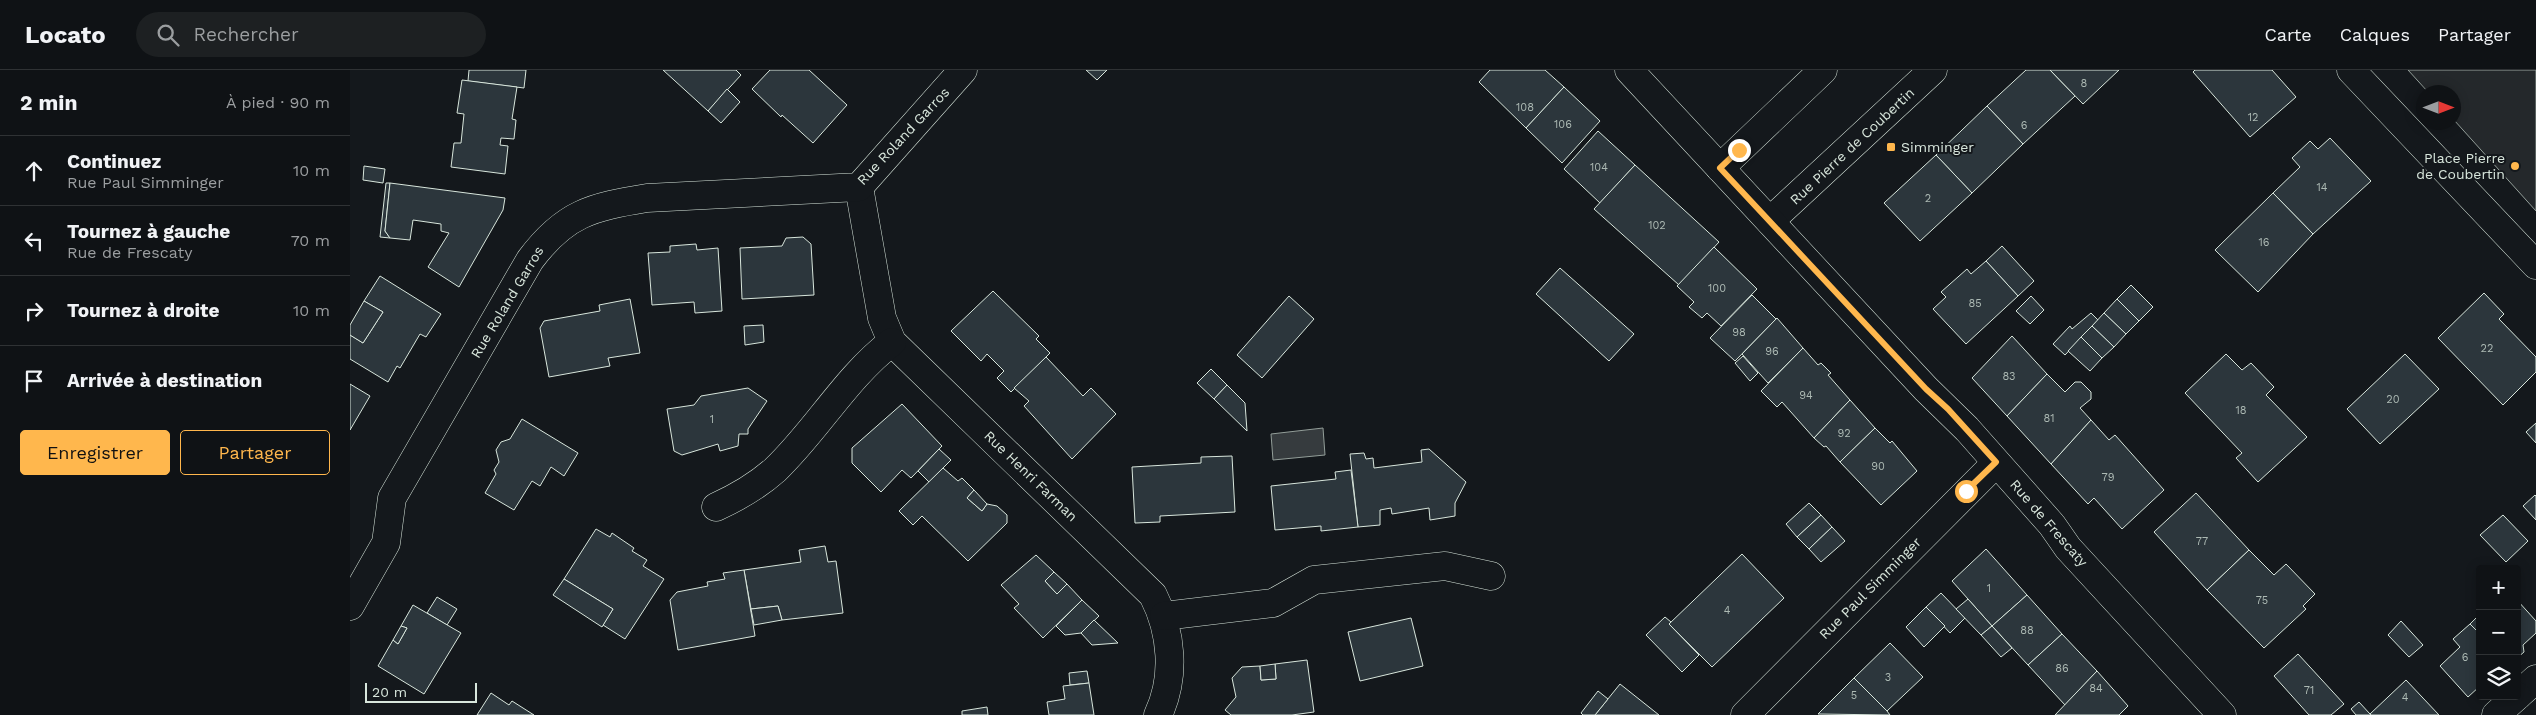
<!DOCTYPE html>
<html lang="fr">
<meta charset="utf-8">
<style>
:root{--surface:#0f1215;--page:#1d2022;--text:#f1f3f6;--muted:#9b9ea0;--line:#2f3234;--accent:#ffb74d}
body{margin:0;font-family:"Work Sans",sans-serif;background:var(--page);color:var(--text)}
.controls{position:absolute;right:15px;bottom:15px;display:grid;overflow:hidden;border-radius:5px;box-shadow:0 2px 12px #0003}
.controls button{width:45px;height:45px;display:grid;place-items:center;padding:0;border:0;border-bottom:1px solid var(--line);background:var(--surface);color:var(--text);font:25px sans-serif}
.compass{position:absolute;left:2066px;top:15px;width:45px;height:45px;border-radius:50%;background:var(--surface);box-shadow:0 2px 12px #0003;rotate:90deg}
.scale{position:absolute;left:15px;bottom:12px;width:112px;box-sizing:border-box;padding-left:5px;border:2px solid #d8e6dc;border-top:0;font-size:14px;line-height:18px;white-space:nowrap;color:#d8e6dc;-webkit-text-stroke:4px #14181c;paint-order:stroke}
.stop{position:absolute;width:15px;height:15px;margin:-11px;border:4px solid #ffb74d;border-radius:50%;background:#fff}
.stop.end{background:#ffb74d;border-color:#fff;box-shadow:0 1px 5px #0008}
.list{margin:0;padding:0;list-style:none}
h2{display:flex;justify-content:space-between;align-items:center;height:65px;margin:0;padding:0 20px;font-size:21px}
h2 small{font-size:16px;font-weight:400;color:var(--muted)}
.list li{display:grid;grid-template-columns:32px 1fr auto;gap:15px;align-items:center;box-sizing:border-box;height:70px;padding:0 20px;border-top:1px solid var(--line)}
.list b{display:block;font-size:19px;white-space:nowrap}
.list p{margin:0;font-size:16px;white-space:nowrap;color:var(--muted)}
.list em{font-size:16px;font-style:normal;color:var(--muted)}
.actions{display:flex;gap:10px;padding:15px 20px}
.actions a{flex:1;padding:11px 0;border:1px solid var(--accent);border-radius:5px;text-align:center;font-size:18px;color:var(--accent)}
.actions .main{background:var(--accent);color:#111}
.icon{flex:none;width:28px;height:28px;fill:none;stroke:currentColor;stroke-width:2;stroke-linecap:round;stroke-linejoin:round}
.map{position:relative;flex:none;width:2186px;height:645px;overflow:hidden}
header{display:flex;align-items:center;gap:30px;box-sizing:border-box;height:70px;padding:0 25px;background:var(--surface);border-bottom:1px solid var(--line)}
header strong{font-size:24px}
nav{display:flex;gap:28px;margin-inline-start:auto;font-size:18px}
.search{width:350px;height:45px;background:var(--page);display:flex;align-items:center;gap:12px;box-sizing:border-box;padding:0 18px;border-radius:28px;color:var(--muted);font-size:19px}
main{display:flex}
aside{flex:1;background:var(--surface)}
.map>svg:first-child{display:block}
.parking{fill:#24282b;stroke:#939e99}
.water{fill:#363b3e;stroke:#939e99}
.building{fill:#2c363c;stroke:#d8e6dc}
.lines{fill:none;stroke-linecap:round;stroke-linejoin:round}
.minor-casing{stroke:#d8e6dc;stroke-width:29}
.tertiary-casing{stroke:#d8e6dc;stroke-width:29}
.minor{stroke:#14181c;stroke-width:28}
.tertiary{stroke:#14181c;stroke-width:28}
.route{stroke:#ffb74d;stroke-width:6}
.poi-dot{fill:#ffb74d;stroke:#14181c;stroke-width:2}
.labels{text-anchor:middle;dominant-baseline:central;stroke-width:4;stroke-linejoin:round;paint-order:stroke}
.number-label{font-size:11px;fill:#adbab4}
.street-label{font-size:14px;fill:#d8e6dc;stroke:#14181c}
.poi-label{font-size:14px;fill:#d8e6dc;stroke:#14181c;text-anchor:start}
</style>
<header>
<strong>Locato</strong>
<div class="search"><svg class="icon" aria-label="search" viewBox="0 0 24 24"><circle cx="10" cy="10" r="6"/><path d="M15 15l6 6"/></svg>Rechercher</div>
<nav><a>Carte</a><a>Calques</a><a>Partager</a></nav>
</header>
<main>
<aside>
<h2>2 min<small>À pied · 90 m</small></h2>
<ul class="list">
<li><svg class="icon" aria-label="ahead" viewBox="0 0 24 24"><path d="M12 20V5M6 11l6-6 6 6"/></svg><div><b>Continuez</b><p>Rue Paul Simminger</p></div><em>10 m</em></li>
<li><svg class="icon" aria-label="left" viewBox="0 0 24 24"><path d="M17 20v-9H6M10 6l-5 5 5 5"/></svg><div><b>Tournez à gauche</b><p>Rue de Frescaty</p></div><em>70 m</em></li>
<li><svg class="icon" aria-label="right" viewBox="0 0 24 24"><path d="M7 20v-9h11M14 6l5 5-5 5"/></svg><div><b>Tournez à droite</b></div><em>10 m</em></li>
<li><svg class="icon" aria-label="arrive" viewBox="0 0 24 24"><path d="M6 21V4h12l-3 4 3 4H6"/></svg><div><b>Arrivée à destination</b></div></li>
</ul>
<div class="actions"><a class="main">Enregistrer</a><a>Partager</a></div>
</aside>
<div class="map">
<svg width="2186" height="645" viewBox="0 0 2186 645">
<rect width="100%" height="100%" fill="#14181c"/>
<!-- parking -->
<path class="parking" d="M2058 0H2186V141L2104 50V22H2078Z"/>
<!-- water -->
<path class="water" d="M973 358 975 385 923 390 921 364Z"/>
<!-- building -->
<g class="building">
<path d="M119 0H176L174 18 118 11Z"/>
<path d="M313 0H386L391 5 358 41Z"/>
<path d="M420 0H459L497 35 463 73 432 45 431 47 402 19Z"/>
<path d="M736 0H757L747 10Z"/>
<path d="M1140 0H1195L1214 17 1176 58 1129 12Z"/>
<path d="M1676 0H1700L1725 26 1673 74 1637 36Z"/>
<path d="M1700 0H1769L1733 34Z"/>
<path d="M1845 0H1922L1946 27 1900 67 1843 2Z"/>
<path d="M112 10 167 17 162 49 166 50 164 69 151 68 150 75 158 76 155 104 101 97 104 73H111L114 44 107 43Z"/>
<path d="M1214 17 1250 51 1212 93 1176 58Z"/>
<path d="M377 19 390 32 371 53 358 41Z"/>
<path d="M1637 36 1673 74 1622 123 1586 85Z"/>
<path d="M1248 61 1285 95 1250 133 1214 99Z"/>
<path d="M1980 68 2021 111 1963 164 1923 123 1950 97 1942 88 1960 71 1968 79Z"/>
<path d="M1586 85 1622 123 1570 171 1534 133Z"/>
<path d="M1285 95 1369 172 1329 215 1244 139Z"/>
<path d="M14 96 35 99 33 113 13 110Z"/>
<path d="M36 113H40L35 161 40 168 30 167Z"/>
<path d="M40 113 155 128 153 140 109 217 78 197 99 163 91 161V154L63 150 60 170 40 168 35 161Z"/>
<path d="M1923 123 1963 164 1908 222 1865 180Z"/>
<path d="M453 167 461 174 464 225 392 229 390 178 432 176 436 168Z"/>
<path d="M346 174 347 180 368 178 372 241 345 243 344 232 302 235 298 183 320 182V176Z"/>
<path d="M1652 176 1684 211 1668 226 1636 191Z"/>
<path d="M1364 177 1407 219 1371 256 1357 243 1352 248 1339 237 1344 232 1327 216Z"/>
<path d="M1636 191 1668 226 1616 274 1583 239 1596 227 1591 222 1617 199 1621 204Z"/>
<path d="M1210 198 1284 264 1259 291 1186 224Z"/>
<path d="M30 206 91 244 76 267 70 264 50 298 47 296 38 312 0 289V265L13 273 33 242 14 231Z"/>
<path d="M1781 215 1803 237 1789 251 1767 229Z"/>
<path d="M643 221 689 266 686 269 700 283 661 322 647 308 654 301 637 284 631 291 601 261Z"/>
<path d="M2134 223 2154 244 2149 249 2186 287V302L2153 335 2088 268Z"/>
<path d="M1402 225 1426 249 1385 291 1360 268Z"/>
<path d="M939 226 964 249 912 308 887 285Z"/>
<path d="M1681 226 1694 240 1680 254 1666 241Z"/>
<path d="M280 229 290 283 258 288 260 296 199 307 190 258 194 251 250 241 249 235Z"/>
<path d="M1767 229 1789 251 1776 264 1754 243Z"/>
<path d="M14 231 33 242 13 273 0 265V255Z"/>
<path d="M1741 243 1748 250 1715 285 1703 274 1720 256 1722 259Z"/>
<path d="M1754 243 1776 264 1764 277 1742 256Z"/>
<path d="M1427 248 1453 278 1418 313 1392 284Z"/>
<path d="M413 255 414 272 395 275 394 256Z"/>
<path d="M1742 256 1764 277 1752 288 1731 267Z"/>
<path d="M1662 266 1697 304 1657 346 1622 308Z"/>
<path d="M1731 267 1752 288 1740 301 1718 281Z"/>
<path d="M1453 278 1468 295 1471 293 1481 303 1478 305 1500 330 1464 368 1432 332 1427 337 1411 321Z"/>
<path d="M1876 284 1892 300 1901 293 1924 317 1916 325 1957 367 1908 412 1886 388 1892 383 1835 323Z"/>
<path d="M2055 284 2089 319 2030 374 1997 339Z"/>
<path d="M1393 286 1408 303 1400 311 1385 293Z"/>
<path d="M696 287 733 326 741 318 766 344 722 389 674 336 679 331 664 318Z"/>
<path d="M861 299 877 315 864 329 847 313Z"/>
<path d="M1697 304 1715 322 1725 312H1731L1741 322V329L1730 338 1741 350 1701 394 1657 346Z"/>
<path d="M0 314 20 326 0 360Z"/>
<path d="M877 315 895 333 897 361 864 329Z"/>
<path d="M398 318 417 331 398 359V364H389L388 376 370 381 368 374 332 385 324 381 317 339 344 335 351 326Z"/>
<path d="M1500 330 1525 358 1490 392 1476 376 1474 377 1464 368Z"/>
<path d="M552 334 592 376 561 408 552 400 531 422 502 393V378Z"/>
<path d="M172 349 228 383 214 406 201 397 190 416 182 411 164 440 135 423 146 404 144 400 149 392 146 380 151 372 160 369Z"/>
<path d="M1741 350 1759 370 1765 365 1814 420 1772 459 1744 428 1738 434 1701 394Z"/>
<path d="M2186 353V373L2176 362Z"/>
<path d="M1525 358 1540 373 1542 371 1567 401 1531 435 1490 392Z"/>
<path d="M589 379 601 390 579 412 568 401Z"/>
<path d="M1079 379 1116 412 1105 433V446L1080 450 1079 438 1042 444 1041 438 1030 440V455L1008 457 1000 384 1014 383 1016 389 1023 388 1024 398 1072 392 1071 380Z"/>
<path d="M882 386 885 442 810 446V452L785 453 782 397 851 393V387Z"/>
<path d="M593 398 608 411 612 408 624 420 617 428 632 441 637 434 647 436 657 445V453L618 491 572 446 563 455 549 441Z"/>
<path d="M1001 400 1008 457 971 461V456L925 460 921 416 986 409 985 402Z"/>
<path d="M624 420 637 434 632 441 617 428Z"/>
<path d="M1846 423 1899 480 1857 520 1804 462Z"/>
<path d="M2185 425 2186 426V450L2173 436Z"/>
<path d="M1459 433 1471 445 1447 467 1436 454Z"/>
<path d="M1471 445 1482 457 1459 479 1447 467Z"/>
<path d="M2153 445 2178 471 2156 492 2130 465Z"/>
<path d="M1482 457 1495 471 1471 492 1459 479Z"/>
<path d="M246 459 260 467 262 463 284 478 282 481 297 490 293 496 314 509 275 569 253 555 263 539 214 509Z"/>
<path d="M475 476 478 492 486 491 493 543 432 550 428 536 401 539 394 500 451 492 449 480Z"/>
<path d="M1636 479 1677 525 1642 556 1602 511Z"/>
<path d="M1899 480 1924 505 1936 494 1965 524 1953 536 1956 539 1914 578 1857 520Z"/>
<path d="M1392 484 1434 528 1362 597 1319 554Z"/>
<path d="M686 485 704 502 695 511 707 524 717 514 732 530 693 568 664 538 669 534 651 515Z"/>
<path d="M394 500 405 566 328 580 320 530 327 522 358 516 357 512 375 509 373 503Z"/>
<path d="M704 502 717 514 707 524 695 511Z"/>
<path d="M214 509 263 539 252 557 203 525Z"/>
<path d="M1591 523 1615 548 1600 563 1576 537Z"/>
<path d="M1677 525 1712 564 1678 595 1642 556Z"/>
<path d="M87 527 107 539 97 555 77 543Z"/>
<path d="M1618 529 1642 556 1631 565 1606 539Z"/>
<path d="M732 530 749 546 731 563 715 565 706 556Z"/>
<path d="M2167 530 2186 551V563L2173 575 2174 582 2167 588Z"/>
<path d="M63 535 111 563 74 624 28 596 43 570 48 574 57 558 51 556Z"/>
<path d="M428 536 432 550 404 555 401 539Z"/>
<path d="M1576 537 1595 556 1574 577 1556 557Z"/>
<path d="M2130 544V564L2120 554Z"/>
<path d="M1315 547 1321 552 1319 554 1349 585 1332 602 1296 565Z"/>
<path d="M1061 548 1073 596 1010 611 998 562Z"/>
<path d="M744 550 768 573 742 575 731 563Z"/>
<path d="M2051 551 2073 575 2059 587 2038 565Z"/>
<path d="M2120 554 2130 564V616L2118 627 2090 596 2110 577 2103 569Z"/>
<path d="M51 556 57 558 48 574 43 570Z"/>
<path d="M1642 556 1662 578 1651 587 1631 565Z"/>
<path d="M1712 564 1747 601 1715 635 1678 595Z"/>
<path d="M1540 573 1573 607 1537 641 1504 608Z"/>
<path d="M1948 584 1994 634 1981 645H1959L1924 606Z"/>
<path d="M957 590 964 642 942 645H881L875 640 886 627 882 608 892 597 910 596 911 610 926 609 925 594Z"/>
<path d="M925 594 926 609 911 610 910 596Z"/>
<path d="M737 601 739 613 720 615 719 603Z"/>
<path d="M1747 601 1778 636 1769 645H1705Z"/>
<path d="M1504 608 1537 641 1540 645 1468 644Z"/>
<path d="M2056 610 2089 645H2021L2020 644Z"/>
<path d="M739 613 744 645H699L697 632 715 629 713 616Z"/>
<path d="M1270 614 1309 645H1245Z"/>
<path d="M1248 621 1258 629 1245 645H1233L1231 643Z"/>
<path d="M141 623 159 635 162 631 184 645H127Z"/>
<path d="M2009 632 2020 644 2021 645H2006L2001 639Z"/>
<path d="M637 637 638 645H612V641Z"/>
</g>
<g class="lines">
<!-- minor casing -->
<g class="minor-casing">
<g id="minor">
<path d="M2001 0 2186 195"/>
<path d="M1370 98 1473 0"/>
<path d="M509 117 532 248 542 272 803 525C822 562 826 607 808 645"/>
<path d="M1420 151 1583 0"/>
<path d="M366 437C388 427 407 416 425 400 467 360 496 307 542 272"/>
<path d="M0 536 36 473 42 428 180 190C215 143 242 137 297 128L509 117 613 0"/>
<path d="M814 546 923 533 964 510 1095 496 1141 506"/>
<path d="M2167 626 2186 609"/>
<path d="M1395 645 1646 393"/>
<path d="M2146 645 2167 626"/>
</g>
</g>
<!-- tertiary casing -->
<g class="tertiary-casing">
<path id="tertiary" d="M1279 0 1576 319 1617 359 1702 455 1718 478 1872 645"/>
</g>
<!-- minor -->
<use href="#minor" class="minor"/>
<!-- tertiary -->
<use href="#tertiary" class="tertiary"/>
</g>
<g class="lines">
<!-- route -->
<path class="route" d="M1389 80 1370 98 1576 319 1598 339 1646 392 1616 421"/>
</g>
<!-- markers -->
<g class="poi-dot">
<rect x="1536" y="72" width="10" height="10" rx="2.5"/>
<circle cx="2165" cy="96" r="5"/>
</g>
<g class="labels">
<!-- number labels -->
<g class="number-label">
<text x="1734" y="13">8</text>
<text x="1175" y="37">108</text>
<text x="1903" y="47">12</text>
<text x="1213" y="54">106</text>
<text x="1674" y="55">6</text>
<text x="1249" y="97">104</text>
<text x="1972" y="117">14</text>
<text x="1578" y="128">2</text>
<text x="1307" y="155">102</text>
<text x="1914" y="172">16</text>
<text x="1367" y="218">100</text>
<text x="1625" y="233">85</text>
<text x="1389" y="262">98</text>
<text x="2137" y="278">22</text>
<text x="1422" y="281">96</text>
<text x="1659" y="306">83</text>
<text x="1456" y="325">94</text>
<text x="2043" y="329">20</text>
<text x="1891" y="340">18</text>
<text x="1699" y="348">81</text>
<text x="362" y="349">1</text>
<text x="1494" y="363">92</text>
<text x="1528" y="396">90</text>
<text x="1758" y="407">79</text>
<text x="1852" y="471">77</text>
<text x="1639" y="518">1</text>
<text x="1912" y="530">75</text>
<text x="1377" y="540">4</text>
<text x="1677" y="560">88</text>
<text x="2115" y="587">6</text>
<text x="1712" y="598">86</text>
<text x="1538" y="607">3</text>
<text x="1746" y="618">84</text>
<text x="1959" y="620">71</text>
<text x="1504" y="625">5</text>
<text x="2055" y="627">4</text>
</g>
<!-- street labels -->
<g class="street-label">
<text transform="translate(553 66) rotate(-47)">Rue Roland Garros</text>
<text transform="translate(1502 76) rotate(-43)">Rue Pierre de Coubertin</text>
<text transform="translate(157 232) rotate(-59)">Rue Roland Garros</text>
<text transform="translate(681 406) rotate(44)">Rue Henri Farman</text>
<text transform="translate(1699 453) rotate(49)">Rue de Frescaty</text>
<text transform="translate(1520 518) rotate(-45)">Rue Paul Simminger</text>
</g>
<!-- poi labels -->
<g class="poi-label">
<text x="1551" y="77">Simminger</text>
<text x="2155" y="88" text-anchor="end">Place Pierre<tspan x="2155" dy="16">de Coubertin</tspan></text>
</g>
</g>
</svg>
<div class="controls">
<button>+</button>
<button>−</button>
<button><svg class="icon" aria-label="layers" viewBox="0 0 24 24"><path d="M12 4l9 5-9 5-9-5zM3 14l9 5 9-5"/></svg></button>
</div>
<svg class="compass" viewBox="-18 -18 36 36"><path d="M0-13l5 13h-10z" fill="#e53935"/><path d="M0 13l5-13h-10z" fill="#9b9ea0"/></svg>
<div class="scale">20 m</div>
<div class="stop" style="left:1616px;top:421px"></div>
<div class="stop end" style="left:1389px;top:80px"></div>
</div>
</main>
